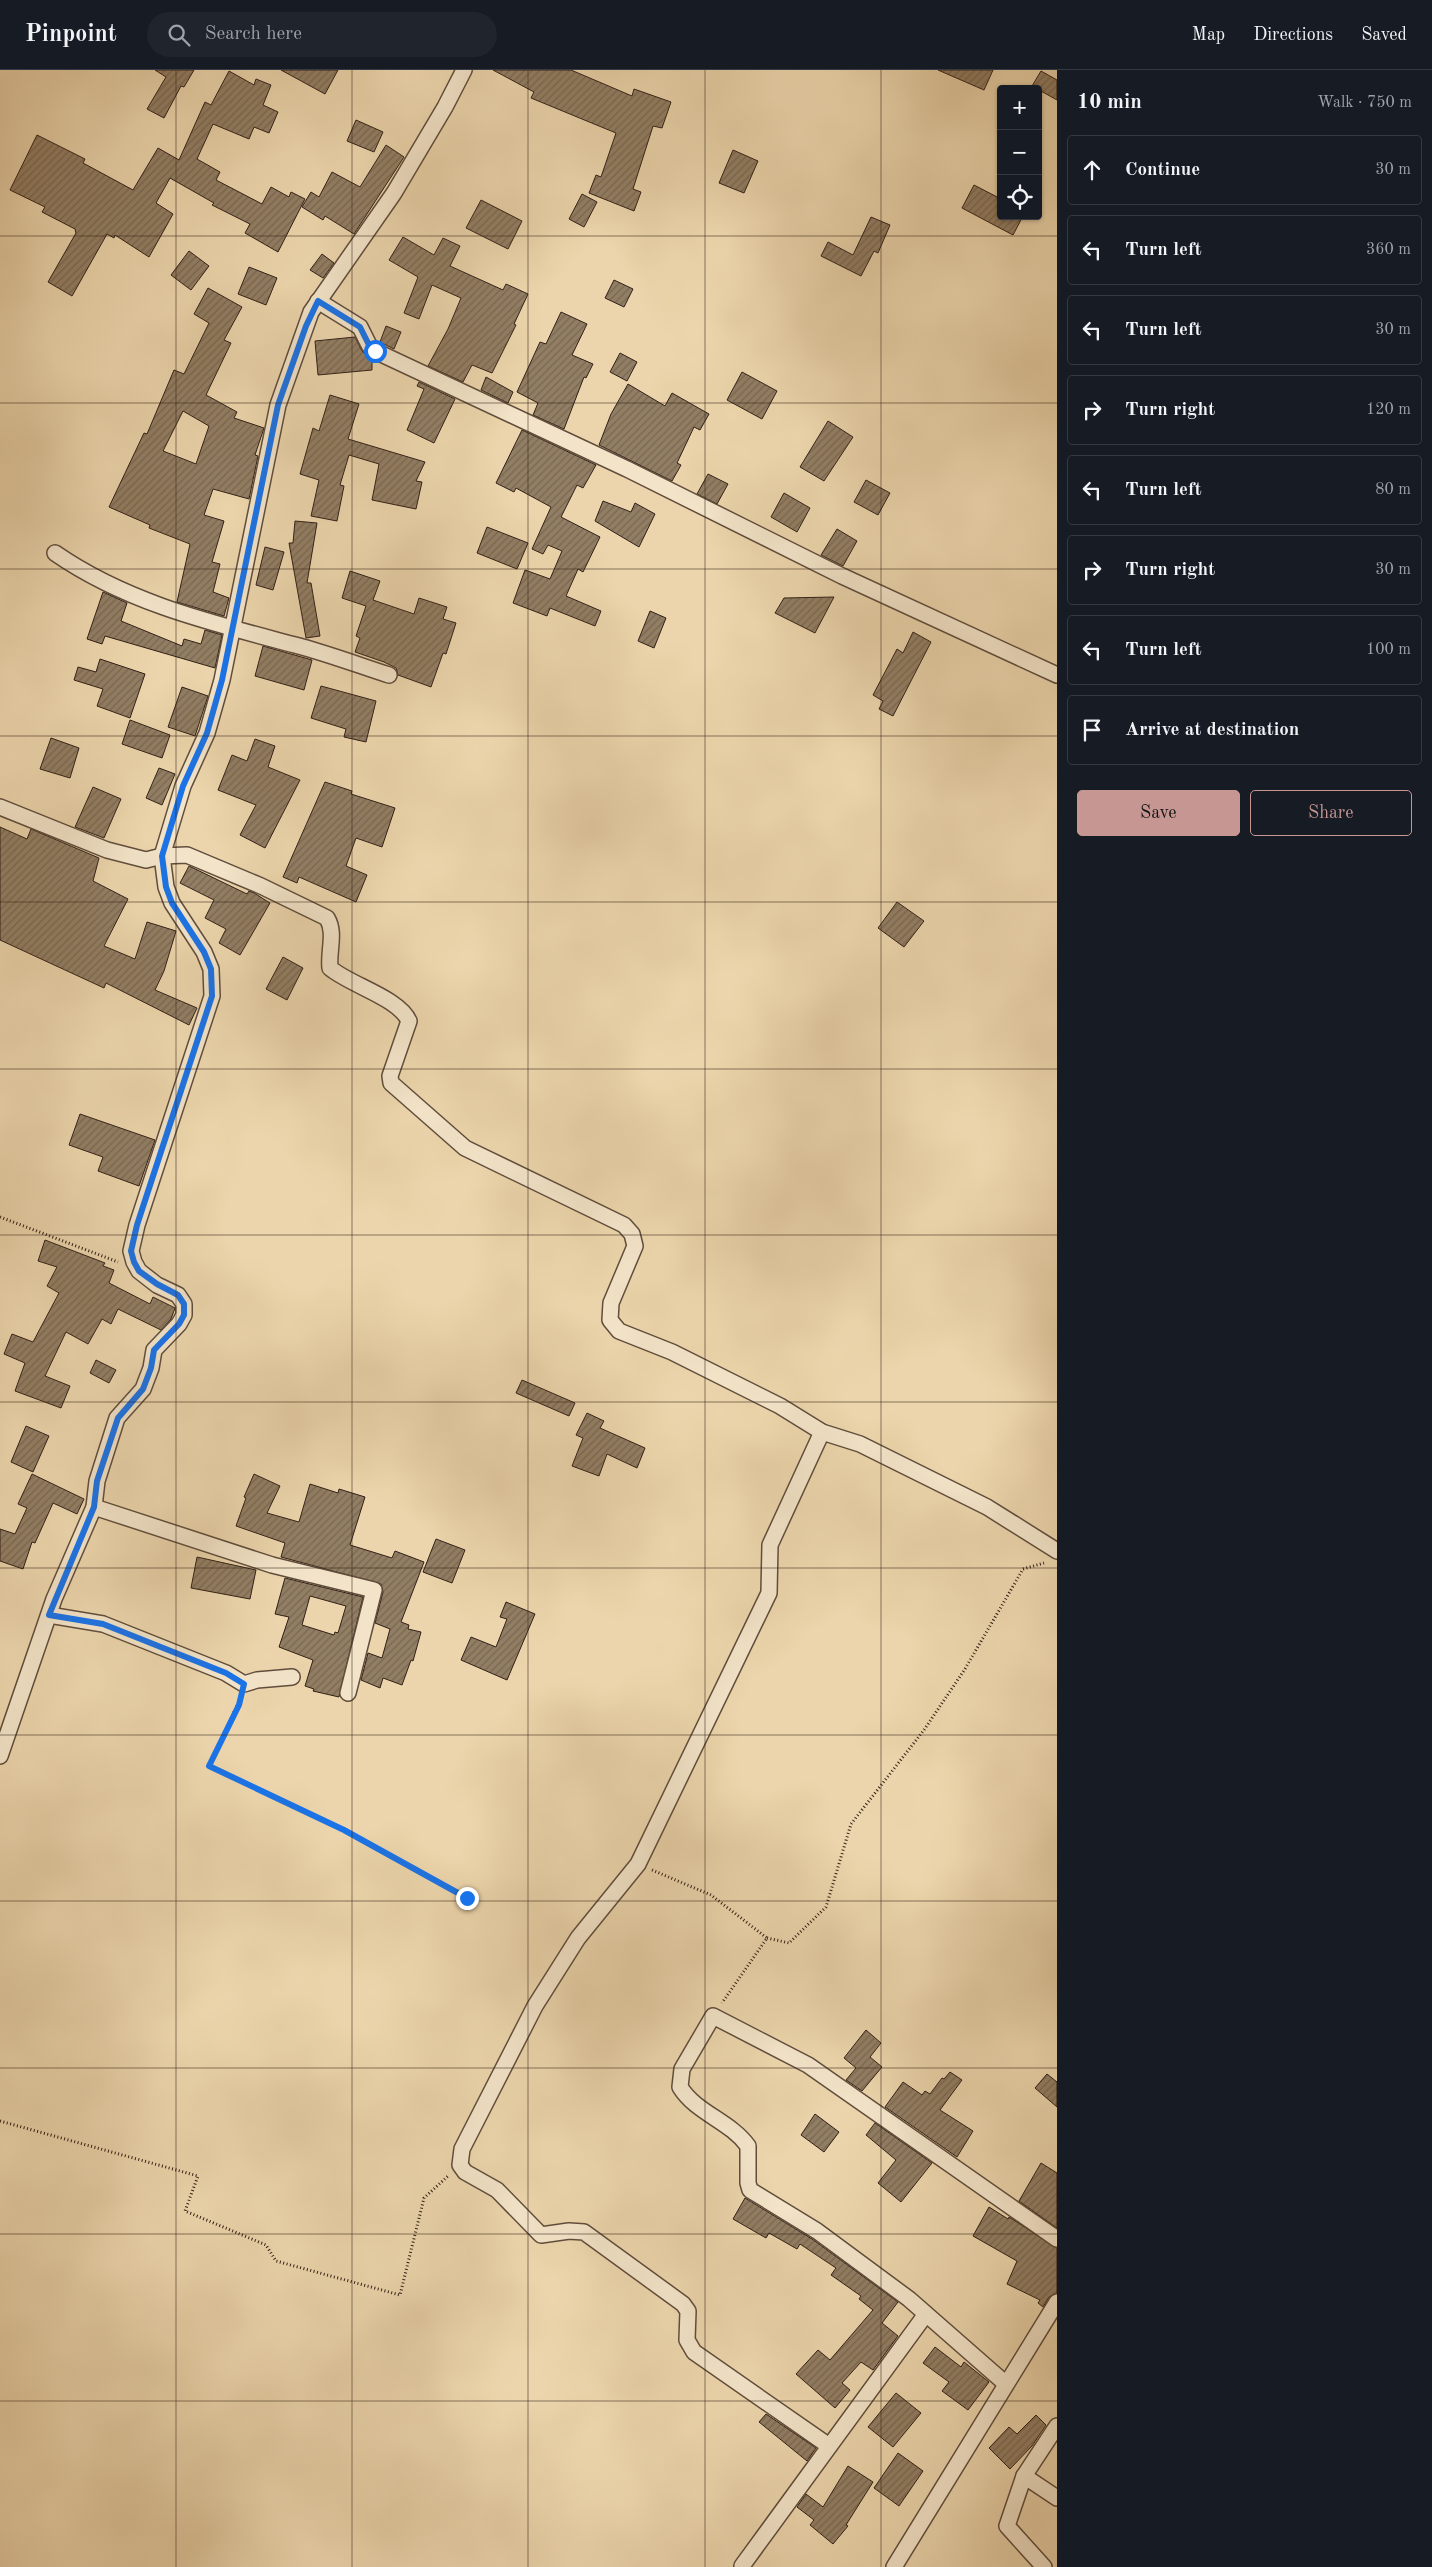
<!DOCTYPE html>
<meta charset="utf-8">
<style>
:root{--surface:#171b24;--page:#20242c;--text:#f1f3f6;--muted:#9ea1a6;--line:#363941;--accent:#c59692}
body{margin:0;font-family:"Old Standard TT",serif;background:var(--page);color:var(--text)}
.controls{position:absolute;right:15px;top:15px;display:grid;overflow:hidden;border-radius:5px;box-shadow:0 1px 4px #0004}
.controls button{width:45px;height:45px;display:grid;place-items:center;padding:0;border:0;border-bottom:1px solid var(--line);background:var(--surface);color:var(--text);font:25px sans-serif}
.stop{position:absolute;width:15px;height:15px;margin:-11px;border:4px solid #1a73e8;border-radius:50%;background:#fff}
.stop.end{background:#1a73e8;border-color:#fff;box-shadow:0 1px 5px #0008}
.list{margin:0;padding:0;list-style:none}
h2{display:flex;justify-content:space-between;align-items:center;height:65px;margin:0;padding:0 20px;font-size:21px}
h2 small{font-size:16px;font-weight:400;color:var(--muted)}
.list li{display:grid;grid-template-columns:32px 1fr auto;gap:15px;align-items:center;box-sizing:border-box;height:70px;margin:0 10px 10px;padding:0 10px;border:1px solid var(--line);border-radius:5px}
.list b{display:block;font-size:19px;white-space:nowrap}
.list em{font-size:16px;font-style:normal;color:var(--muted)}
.actions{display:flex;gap:10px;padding:15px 20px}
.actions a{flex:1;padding:11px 0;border:1px solid var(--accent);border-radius:5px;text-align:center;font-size:18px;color:var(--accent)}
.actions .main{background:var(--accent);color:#111}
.icon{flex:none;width:28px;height:28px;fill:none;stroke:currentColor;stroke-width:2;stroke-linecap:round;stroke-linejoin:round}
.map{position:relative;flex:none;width:1057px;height:2497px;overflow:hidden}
header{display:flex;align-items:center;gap:30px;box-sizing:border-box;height:70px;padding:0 25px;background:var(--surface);border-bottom:1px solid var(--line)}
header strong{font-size:24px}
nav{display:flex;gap:28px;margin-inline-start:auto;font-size:18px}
.search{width:350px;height:45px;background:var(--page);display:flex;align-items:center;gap:12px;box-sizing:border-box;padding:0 18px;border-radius:28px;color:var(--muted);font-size:19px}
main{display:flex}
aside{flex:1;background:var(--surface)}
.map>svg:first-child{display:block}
.building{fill:url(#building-hatch);stroke:#312017;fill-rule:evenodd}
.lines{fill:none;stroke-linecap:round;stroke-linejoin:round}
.street-casing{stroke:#604d3c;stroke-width:18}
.path{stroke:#312017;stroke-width:3;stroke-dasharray:1 2.5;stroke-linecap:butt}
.street{stroke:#f3e4c9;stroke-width:15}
.route{stroke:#1a73e8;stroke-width:6}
.grid{fill:none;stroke:#312017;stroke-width:1;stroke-opacity:0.55}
</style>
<header>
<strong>Pinpoint</strong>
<div class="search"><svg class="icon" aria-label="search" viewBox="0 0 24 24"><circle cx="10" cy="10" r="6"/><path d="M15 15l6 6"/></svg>Search here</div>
<nav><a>Map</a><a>Directions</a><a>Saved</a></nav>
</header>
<main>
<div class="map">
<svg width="1057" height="2497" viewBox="0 0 1057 2497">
<defs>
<pattern id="building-hatch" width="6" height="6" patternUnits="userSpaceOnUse" patternTransform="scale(1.25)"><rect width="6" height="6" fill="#927e64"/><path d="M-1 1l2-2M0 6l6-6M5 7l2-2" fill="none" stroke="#786751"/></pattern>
</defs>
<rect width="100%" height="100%" fill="#ecd5ac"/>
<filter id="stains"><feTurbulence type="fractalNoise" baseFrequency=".004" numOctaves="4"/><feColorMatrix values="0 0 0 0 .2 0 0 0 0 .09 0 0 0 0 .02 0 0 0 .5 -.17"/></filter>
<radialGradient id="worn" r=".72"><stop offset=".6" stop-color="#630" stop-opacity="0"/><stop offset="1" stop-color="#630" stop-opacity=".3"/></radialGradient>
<!-- building -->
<g class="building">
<path d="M155 0H194L184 17 181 16 164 48 147 39 166 7Z"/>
<path d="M281 0H338L325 24Z"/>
<path d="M493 0H571L632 26 634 19 671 32 662 58 653 56 633 119 641 122 634 141 589 123 596 105 601 107 616 63 531 28 534 22Z"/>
<path d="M938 0H993L984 20Z"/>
<path d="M229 1 254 15 256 9 271 15 263 35 278 42 269 63 254 57 249 69 213 54 197 89 220 102 216 110 262 134 271 117 289 127 291 122 305 129 278 182 245 163 250 154 212 135 214 133 170 108 156 133 173 144 149 187 115 165 114 168 107 164 72 226 48 212 76 163 75 159 42 142 45 137 10 120 37 65 85 89 83 93 133 120 158 78 179 90 205 32 211 35Z"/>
<path d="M1041 1 1057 10V30L1032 16Z"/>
<path d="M356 50 383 62 374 82 347 71Z"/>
<path d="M386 75 404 87 354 164 325 146 323 150 302 137 311 122 319 127 332 102 360 117Z"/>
<path d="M733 80 758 91 744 123 719 113Z"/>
<path d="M974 115 1001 129V146H1023L1013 165 962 138Z"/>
<path d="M582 124 597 132 584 157 569 149Z"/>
<path d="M481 130 522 151 508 179 466 158Z"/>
<path d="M871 147 890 155 878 183 874 181 861 206 821 186 828 172 853 185Z"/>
<path d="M403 167 434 185 443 168 460 176 450 196 503 220 506 214 528 224 514 254 516 255 492 303 472 295 463 312 428 296 448 259 461 228 432 215 419 249 404 243 418 207 389 190Z"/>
<path d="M189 181 209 196 191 220 171 205Z"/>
<path d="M322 184 334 193 323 208 310 200Z"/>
<path d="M249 197 277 208 266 235 238 224Z"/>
<path d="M614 210 633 219 624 237 605 228Z"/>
<path d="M208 218 242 237 224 270 231 273 206 325 237 342 234 348 264 358 255 385 258 386 249 429 213 419 204 445 224 451 212 492 220 494 213 522 229 528 224 546 177 532 190 474 149 458 150 455 109 437 144 363 147 364 174 300 184 304 209 253 194 244ZM183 341 209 356 196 394 163 381Z"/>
<path d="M561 242 587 254 572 285 593 294 586 308 584 307 564 359 533 345 538 333 517 322 540 272 546 274Z"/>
<path d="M386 256 401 262 394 279 380 272Z"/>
<path d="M355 267 362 281 372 290V300L318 305 315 271Z"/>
<path d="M620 283 637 292 627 311 610 302Z"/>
<path d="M742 302 777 321 762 349 727 330Z"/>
<path d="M486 307 513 322 508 333 481 320Z"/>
<path d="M419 312 455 329 434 373 407 360 424 319 417 316Z"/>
<path d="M628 314 665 336 672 323 709 344 700 360 694 357 677 393 681 395 672 411 599 375 611 344Z"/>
<path d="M330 325 359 334 348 369 425 392 416 411 422 412 416 439 372 430 379 394 349 385 340 415 344 416 337 451 311 446 319 410 300 404 313 358 319 361Z"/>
<path d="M828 351 853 367 824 411 800 397Z"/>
<path d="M522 360 596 395 583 418 577 415 561 447 600 467 583 502 578 499 566 526 601 541 595 556 550 538 547 546 513 533 525 500 550 509 562 481 548 475 543 484 532 479 551 437 516 418 514 422 496 413Z"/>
<path d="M708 404 728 414 717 434 697 424Z"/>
<path d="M866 410 890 423 878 445 854 432Z"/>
<path d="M784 423 810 438 797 462 771 447Z"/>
<path d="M603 431 631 442 635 433 655 444 639 477 595 451Z"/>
<path d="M295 451 317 453 307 513H311L320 566 306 568 289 473H293Z"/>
<path d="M487 457 528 473 517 499 477 483Z"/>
<path d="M837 459 857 471 843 496 821 485Z"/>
<path d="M265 477 284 482 273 520 256 515Z"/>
<path d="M350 501 380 511 373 530 414 544 419 528 447 537 443 549 456 553 446 584 443 583 431 617 398 605 396 598 384 592 355 582 360 568 356 566 366 536 342 528Z"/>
<path d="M103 522 127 533 121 551 182 576 184 569 201 574 205 560 222 565 215 598 105 566 102 574 87 569Z"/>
<path d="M834 527 815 563 775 543 784 528Z"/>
<path d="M650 541 666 548 654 578 638 571Z"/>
<path d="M913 562 931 572 893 646 879 639 883 631 873 625 897 579 903 583Z"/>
<path d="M263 576 312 590 304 620 255 606Z"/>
<path d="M100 589 145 604 130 648 97 636 103 619 74 610 78 597 96 602Z"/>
<path d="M321 616 376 631 366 672 344 667 346 659 311 648Z"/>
<path d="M182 617 208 626 195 666 168 657Z"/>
<path d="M130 650 170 665 162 688 122 674Z"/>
<path d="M51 668 79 678 70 708 40 699Z"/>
<path d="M255 669 275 676 268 697 300 710 265 778 240 765 256 735 218 720 232 685 247 691Z"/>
<path d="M159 698 175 704 162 735 146 728Z"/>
<path d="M325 712 352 721 351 724 395 738 382 777 356 768 346 796 367 805 356 832 299 807 297 813 283 807Z"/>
<path d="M93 717 121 729 104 768 75 757Z"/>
<path d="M0 757 27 769 31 759 99 788 93 811 128 829 104 876 135 889 147 852 176 861 164 901 155 920 197 938 189 955 106 913 104 918 0 870Z"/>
<path d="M189 796 247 824 249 821 254 823 270 833 240 885 219 873 226 859 205 848 214 830 180 813Z"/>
<path d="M897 832 924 851 904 877 878 858Z"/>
<path d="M283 887 303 898 287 930 266 919Z"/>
<path d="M80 1044 155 1070 139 1116 98 1101 103 1087 69 1075Z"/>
<path d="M45 1170 105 1193 103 1196 114 1200 109 1213 150 1234 153 1227 175 1238 171 1249 161 1260 118 1239 111 1254 102 1249 88 1274 66 1262 45 1306 70 1316 61 1338 15 1321 25 1293 4 1284 12 1264 33 1272 59 1223 47 1216 57 1197 38 1191Z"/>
<path d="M96 1290 116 1300 109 1313 90 1303Z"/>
<path d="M522 1310 575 1333 569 1346 516 1323Z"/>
<path d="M587 1343 604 1351 600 1358 645 1378 637 1398 607 1384 599 1406 572 1396 583 1368 576 1365Z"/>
<path d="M26 1356 49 1366 33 1402 11 1392Z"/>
<path d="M32 1404 84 1429 77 1444 53 1433 35 1473 32 1472 23 1499 0 1491V1459L15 1464 27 1438 18 1434Z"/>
<path d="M254 1404 280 1416 267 1443 299 1452 310 1414 338 1423 339 1419 365 1427 350 1475 392 1488 395 1481 424 1492 401 1552 409 1555 408 1559 421 1562 413 1591 411 1590 402 1615 383 1608 380 1618 361 1610 368 1583 382 1588 390 1559 375 1553 383 1522 381 1514 281 1487 285 1473 236 1456 246 1428 244 1427Z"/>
<path d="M436 1469 465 1480 452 1513 423 1502Z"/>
<path d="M197 1487 256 1500 250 1529 191 1518Z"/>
<path d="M285 1508 363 1527 339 1627 313 1621 314 1619 305 1616 313 1590 279 1577 289 1547 275 1544ZM310 1526 346 1536 338 1563 335 1562 334 1565 302 1555Z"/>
<path d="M506 1532 535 1544 507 1610 461 1590 471 1567 496 1577 507 1549 500 1547Z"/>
<path d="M866 1960 881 1973 870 1987 882 1997 862 2021 846 2010 856 1998 844 1988Z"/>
<path d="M950 2002 962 2010 940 2040 973 2061 957 2087 885 2037 903 2012 922 2025 925 2021 930 2024 942 2008 944 2009Z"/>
<path d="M1047 2004 1057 2012V2037L1035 2018Z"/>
<path d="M815 2044 839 2062 824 2082 801 2065Z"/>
<path d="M875 2053 932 2093 901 2132 878 2113 896 2090 866 2065Z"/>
<path d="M1041 2093 1057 2103V2158L1019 2131Z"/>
<path d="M745 2128 812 2169 898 2232 882 2253 898 2266 873 2300 861 2292 842 2313 850 2320 835 2338 796 2304 818 2280 830 2290 873 2240 859 2229 861 2226 831 2205 836 2198 800 2174 797 2179 769 2163 766 2168 733 2149Z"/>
<path d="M989 2137 1008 2149 1009 2147 1057 2178V2223L1049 2227 1043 2237 1038 2233 1040 2230 1007 2214 1017 2191 973 2166Z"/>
<path d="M935 2277 961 2297 964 2292 989 2312 968 2340 942 2321 949 2312 923 2293Z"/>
<path d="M896 2323 921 2343 893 2377 868 2357Z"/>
<path d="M766 2344 816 2378 807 2391 759 2352Z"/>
<path d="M1036 2345 1046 2355 1032 2376 1010 2399 989 2378 1009 2357 1017 2364Z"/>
<path d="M898 2383 923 2401 899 2436 874 2418Z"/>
<path d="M848 2396 873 2412 846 2455 848 2456 833 2474 810 2455 814 2450 797 2437 806 2424 823 2437Z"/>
</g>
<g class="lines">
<!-- street casing -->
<g class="street-casing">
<g id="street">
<path d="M318 231 360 257 369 275 375 281 627 399 842 506 1057 605"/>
<path d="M55 483C127 533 212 553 295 575 326 583 358 595 389 605"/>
<path d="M0 737 107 780 146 790 162 786 187 785 261 816 327 848C336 863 328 881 330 898 350 915 399 928 409 951L390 1006 391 1013 465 1078 624 1155 632 1164 635 1176 611 1233 610 1250 619 1261 672 1282 780 1336 822 1362 860 1374 987 1437 1057 1481"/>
<path d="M822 1362 770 1475 769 1523 638 1794 578 1868 535 1936 462 2079 460 2095 465 2102 497 2120 541 2165 569 2161 584 2162 683 2234 688 2241 687 2270 694 2282 829 2376"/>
<path d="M94 1437 272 1495 374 1520 348 1623"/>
<path d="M49 1545 103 1554 226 1603 244 1614 257 1610 292 1607"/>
<path d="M0 1686 54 1529 94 1437 97 1411 117 1348 143 1319 151 1298 154 1280 179 1254 184 1245V1234L178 1225 157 1215 139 1201 134 1192 131 1181 137 1155 212 926 211 899 204 882 172 833 166 817 162 786 183 716 207 663 222 610 278 335 311 242 394 123 445 37 464 0"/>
<path d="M1006 2314 909 2229 817 2161 750 2120 748 2113V2076C730 2051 696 2043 680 2017L682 1999 713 1946 808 1995 1057 2169"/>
<path d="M1024 2406 1057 2428"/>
<path d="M742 2496 926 2244"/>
<path d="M894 2497 1057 2232"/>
<path d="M1044 2497 1007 2456 1024 2406 1057 2356"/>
</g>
</g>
<!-- path -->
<g class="path">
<path d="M0 1147 118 1192"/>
<path d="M240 1629 209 1696 344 1760 467 1828"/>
<path d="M652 1800 711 1825 767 1868 722 1933"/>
<path d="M767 1868 789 1873 826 1837 851 1754 924 1660 965 1599 1023 1499 1044 1493"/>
<path d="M0 2051 198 2106 185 2141 266 2175 276 2191 400 2225 424 2128 448 2106"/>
</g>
<!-- street -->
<use href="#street" class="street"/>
</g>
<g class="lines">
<!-- route -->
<path class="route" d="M375 281 369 275 360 257 318 231 306 256 278 335 222 610 207 663 183 716 162 786 166 817 172 833 204 882 211 899 212 926 137 1155 131 1181 134 1192 139 1201 157 1214 178 1225 184 1234V1245L179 1254 154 1280 151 1298 143 1319 118 1348 97 1411 94 1437 49 1545 103 1554 226 1603 244 1614 239 1635 209 1696 344 1760 467 1828"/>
</g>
<!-- grid -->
<path class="grid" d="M176 0V2497M352 0V2497M528 0V2497M705 0V2497M881 0V2497M0 166H1057M0 333H1057M0 499H1057M0 666H1057M0 832H1057M0 999H1057M0 1165H1057M0 1332H1057M0 1498H1057M0 1665H1057M0 1831H1057M0 1998H1057M0 2164H1057M0 2331H1057"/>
<rect width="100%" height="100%" filter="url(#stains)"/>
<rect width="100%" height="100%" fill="url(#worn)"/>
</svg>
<div class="controls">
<button>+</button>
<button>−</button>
<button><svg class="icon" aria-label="locate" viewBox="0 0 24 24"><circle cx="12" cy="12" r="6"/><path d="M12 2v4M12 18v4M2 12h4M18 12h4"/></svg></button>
</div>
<div class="stop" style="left:375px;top:281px"></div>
<div class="stop end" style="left:467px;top:1828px"></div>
</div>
<aside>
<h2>10 min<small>Walk · 750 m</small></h2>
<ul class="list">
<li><svg class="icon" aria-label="ahead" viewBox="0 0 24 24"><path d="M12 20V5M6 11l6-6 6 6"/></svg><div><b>Continue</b></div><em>30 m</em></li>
<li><svg class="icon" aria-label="left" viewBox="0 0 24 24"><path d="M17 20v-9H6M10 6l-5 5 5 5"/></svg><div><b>Turn left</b></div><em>360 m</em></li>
<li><svg class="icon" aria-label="left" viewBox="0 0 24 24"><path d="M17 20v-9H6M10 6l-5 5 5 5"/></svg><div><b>Turn left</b></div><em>30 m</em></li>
<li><svg class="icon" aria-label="right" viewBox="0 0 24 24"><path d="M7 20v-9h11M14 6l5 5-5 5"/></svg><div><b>Turn right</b></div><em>120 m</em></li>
<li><svg class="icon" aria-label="left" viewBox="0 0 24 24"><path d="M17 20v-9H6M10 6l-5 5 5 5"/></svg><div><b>Turn left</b></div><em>80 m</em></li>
<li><svg class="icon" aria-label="right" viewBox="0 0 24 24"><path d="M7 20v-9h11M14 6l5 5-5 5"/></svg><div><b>Turn right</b></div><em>30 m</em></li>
<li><svg class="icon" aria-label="left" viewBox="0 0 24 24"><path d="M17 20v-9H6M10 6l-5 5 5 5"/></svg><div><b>Turn left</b></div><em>100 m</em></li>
<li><svg class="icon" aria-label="arrive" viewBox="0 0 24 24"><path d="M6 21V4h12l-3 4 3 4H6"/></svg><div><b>Arrive at destination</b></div></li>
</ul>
<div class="actions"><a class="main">Save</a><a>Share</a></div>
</aside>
</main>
